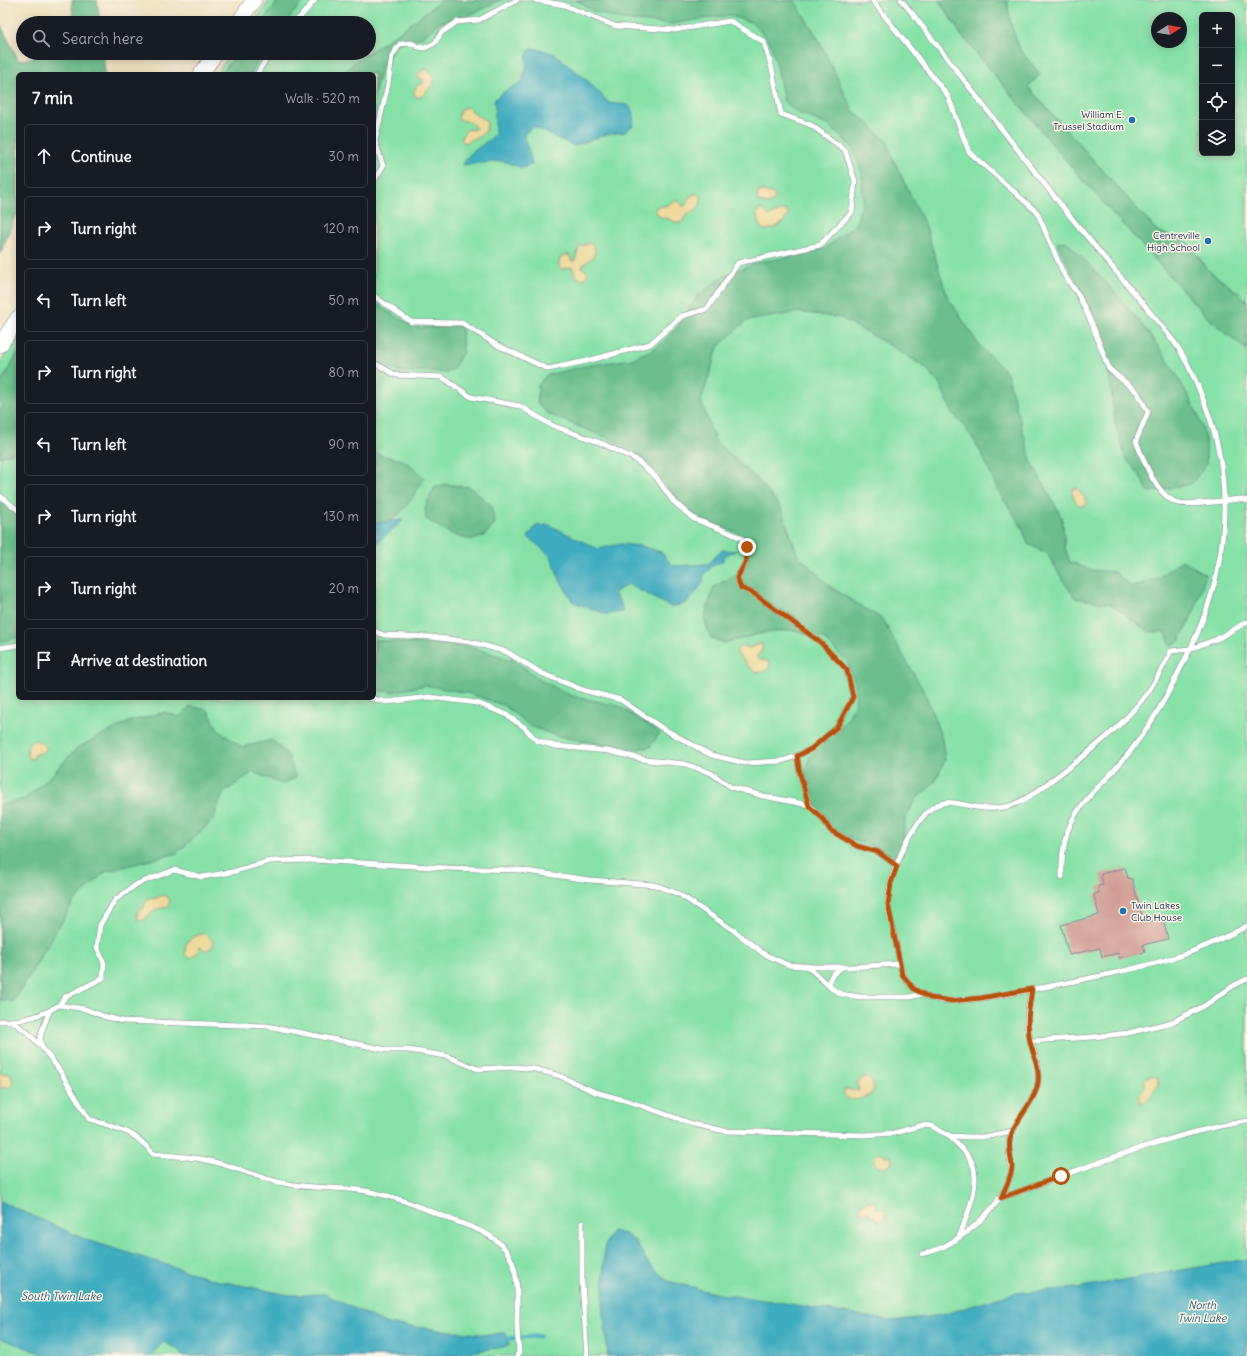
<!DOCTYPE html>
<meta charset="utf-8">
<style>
:root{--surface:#171b24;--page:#242831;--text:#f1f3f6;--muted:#9ea1a6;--line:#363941}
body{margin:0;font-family:Delius,sans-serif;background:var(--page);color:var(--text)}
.controls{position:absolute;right:12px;top:12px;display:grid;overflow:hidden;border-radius:6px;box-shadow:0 2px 10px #0003}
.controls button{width:36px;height:36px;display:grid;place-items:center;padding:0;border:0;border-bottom:1px solid var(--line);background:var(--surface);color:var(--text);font:20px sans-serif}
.compass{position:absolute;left:1151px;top:12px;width:36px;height:36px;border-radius:50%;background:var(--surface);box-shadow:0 2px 10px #0003;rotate:79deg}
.stop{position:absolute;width:12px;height:12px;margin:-9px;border:3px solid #b45309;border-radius:50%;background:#fff}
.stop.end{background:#b45309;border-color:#fff;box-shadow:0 1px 4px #0008}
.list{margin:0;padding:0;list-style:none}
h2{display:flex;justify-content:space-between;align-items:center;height:52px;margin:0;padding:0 16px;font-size:17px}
h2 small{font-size:13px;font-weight:400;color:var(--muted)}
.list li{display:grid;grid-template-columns:26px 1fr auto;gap:12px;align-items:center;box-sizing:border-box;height:64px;margin:0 8px 8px;padding:0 8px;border:1px solid var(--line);border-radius:6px}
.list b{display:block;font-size:15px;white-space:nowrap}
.list em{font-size:13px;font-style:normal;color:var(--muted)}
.icon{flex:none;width:22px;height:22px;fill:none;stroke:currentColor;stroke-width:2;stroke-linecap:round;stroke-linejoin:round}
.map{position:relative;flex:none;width:1247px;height:1356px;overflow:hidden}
.search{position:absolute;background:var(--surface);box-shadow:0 2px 10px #0003;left:16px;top:16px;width:360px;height:44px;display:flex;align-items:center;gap:10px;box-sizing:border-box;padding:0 14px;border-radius:22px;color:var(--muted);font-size:15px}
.panel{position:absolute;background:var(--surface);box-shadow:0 2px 10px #0003;left:16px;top:72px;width:360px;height:628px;border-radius:6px}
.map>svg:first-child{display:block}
.green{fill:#86e1a7;stroke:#508882;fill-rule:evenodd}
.forest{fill:#6cbf8c;stroke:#447775}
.sand{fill:#eeda9e;stroke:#84847e}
.water{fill:#40acbf;stroke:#2e6e8e}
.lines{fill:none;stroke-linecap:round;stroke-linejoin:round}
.stream{stroke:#40acbf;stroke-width:4}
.building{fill:#ce978f}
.lane-casing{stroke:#858890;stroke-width:6}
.secondary-casing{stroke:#858890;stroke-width:16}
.lane{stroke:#fff;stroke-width:5}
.secondary{stroke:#fff;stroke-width:15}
.route{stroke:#b45309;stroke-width:5}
.poi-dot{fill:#1f6fb2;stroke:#fcf5e5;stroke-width:1.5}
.labels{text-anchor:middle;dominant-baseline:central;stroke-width:3;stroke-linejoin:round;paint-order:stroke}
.poi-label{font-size:10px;fill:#1b2f5e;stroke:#fcf5e5;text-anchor:end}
.water-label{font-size:11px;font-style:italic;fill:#285b80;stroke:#fcf5e5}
</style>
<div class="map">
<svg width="1247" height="1356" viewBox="0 0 1247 1356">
<rect width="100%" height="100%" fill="#fcf5e5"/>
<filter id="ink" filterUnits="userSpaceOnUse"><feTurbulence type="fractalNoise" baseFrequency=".025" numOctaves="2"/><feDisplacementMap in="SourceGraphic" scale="8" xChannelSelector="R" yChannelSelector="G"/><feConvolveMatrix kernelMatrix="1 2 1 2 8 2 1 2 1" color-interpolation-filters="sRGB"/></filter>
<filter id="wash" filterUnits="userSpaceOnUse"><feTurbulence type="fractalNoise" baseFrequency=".012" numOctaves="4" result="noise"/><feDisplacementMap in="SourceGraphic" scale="16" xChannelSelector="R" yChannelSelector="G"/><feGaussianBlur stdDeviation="0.9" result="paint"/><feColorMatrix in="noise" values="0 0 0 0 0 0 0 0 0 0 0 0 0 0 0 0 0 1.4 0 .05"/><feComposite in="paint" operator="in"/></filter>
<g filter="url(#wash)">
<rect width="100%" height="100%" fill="#efe1c1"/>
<!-- green -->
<g class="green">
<path d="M270 0H939L962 36 1081 178 1208 318 1247 350V1356H0V362L18 338V698H374V74H216L231 53H369V23H253Z"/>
<path d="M1007 0H1242L1247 5V302L1239 293 1210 272 1186 241 1159 232 1155 229 1028 87 1040 74 1020 50 1011 25ZM1202 15H1232V153H1202ZM1157 18H1181V42H1157Z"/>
</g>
<!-- forest -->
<g class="forest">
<path d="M72 0H97L100 23H73Z"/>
<path d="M279 0H304L285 23H261Z"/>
<path d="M442 0H501L466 17 440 22 423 37 398 43 381 68 374 95V74H344L351 65 406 27Z"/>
<path d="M576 0H794L819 40 853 111 869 124 887 142 894 161 926 227 947 296 979 345 1007 373 1031 461 1062 518 1065 548 1070 562 1092 570 1114 572 1132 587 1158 578 1182 560 1206 575 1194 611 1180 640 1171 646 1166 632H1149L1136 622 1111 604 1075 598 1058 572 1047 553 1028 544 1022 527 998 491 983 456 970 434 952 412 941 386 925 367 893 347 841 318 799 312 746 321 718 347 701 401 715 441 759 481 781 508 797 554 832 588 882 619 925 693 942 739 945 761 935 782 916 799 905 819 902 848 894 857 878 848 856 841 842 834 830 826 818 812 804 774 810 756 831 737 849 717 856 701 855 683 847 662 823 638 791 630 763 633 725 643 711 638 704 619 714 587 730 578 748 565V548L738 533 703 520 691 512 676 498 657 472 634 451 608 438 548 414 537 403 538 385 547 375 585 366 632 359 659 346 677 328 697 297 720 278 758 262 792 257 825 248 856 224 863 200 862 173 852 147 828 125 796 112 784 101 777 67 770 42 753 23 729 15 671 24 622 20 593 11Z"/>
<path d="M939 0H1007L1011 25 1020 50 1040 74 1028 87 1155 229 1159 232 1186 241 1210 272 1239 293 1247 301V350L1208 318 1081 178 962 36Z"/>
<path d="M0 24 19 61 48 53H103L105 74H18V215L15 216 0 254Z"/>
<path d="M237 53H263L251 74H221Z"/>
<path d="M1066 241C1111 287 1155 333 1185 390 1193 405 1202 421 1205 438 1207 447 1206 456 1206 465L1191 484 1149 492 1139 474 1126 459 1115 422 1107 355 1076 280 1057 243Z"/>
<path d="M374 301 388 312 419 328 461 326 463 352 453 369 447 373 430 371 400 372 381 363 374 356Z"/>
<path d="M18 352V451L0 457V384Z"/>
<path d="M374 453 405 461 424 478C417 492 404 512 390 521 386 523 379 523 374 523Z"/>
<path d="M444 484 469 487 491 505 495 523C492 527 489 532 485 535 468 548 441 528 426 519L425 507 434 488Z"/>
<path d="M0 501 18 515V637L0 642Z"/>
<path d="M374 640 470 647 513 660 542 681 572 696 619 706 660 733 650 747 629 750 557 736 530 726 505 706 471 694 425 685 392 692 374 690Z"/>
<path d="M190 706 208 710 218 730 242 747 272 740 288 755 296 778 282 784 253 772 223 793 213 820 177 853 105 872 73 903 14 1001 0 1000V805L25 799 49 778 77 748 128 722 165 712 179 717Z"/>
</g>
<!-- sand -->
<g class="sand">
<path d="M427 69 433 76 434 80 433 84 422 96 417 98 414 94V91L418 84H422L424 81 423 79H418L417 76 422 70Z"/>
<path d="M465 107 469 108 477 116 484 119 487 123 485 132 478 137 464 143 461 139 463 134 468 129 473 130 476 128C470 120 467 122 459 119L458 116 461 110Z"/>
<path d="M762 191C768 192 771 192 775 196L774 200C769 206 764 204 758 201L757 199 758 193Z"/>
<path d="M697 193 701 197C701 210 695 208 687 215 685 217 683 220 681 223 676 223 675 222 671 220 664 217 660 220 655 210L657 206H665L675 201H679L683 206H685L690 196Z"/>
<path d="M758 210H763L769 216 778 212 785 210 789 214C784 224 774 230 763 230 758 226 756 216 758 210Z"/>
<path d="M590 243 592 244C600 254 590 259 583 265L582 267 588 273 587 277 584 279 576 277 572 267 563 269H561L559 265 560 258 565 255H569L573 262 576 258 579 247Z"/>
<path d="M1076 488C1080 490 1087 501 1087 505L1079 506C1075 501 1071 496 1072 489Z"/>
<path d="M759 644H762C763 650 762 652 757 655V659L760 660 768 661 770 666C756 683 746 662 736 652L739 647 745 646 749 648Z"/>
<path d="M34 740 44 744 47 749 41 753 35 754 33 759H30C25 753 27 744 34 740Z"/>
<path d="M163 895 167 896 170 901 168 906 155 910 144 920 140 921 138 919 137 911C139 909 142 909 144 907 146 905 144 902 148 899L156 898Z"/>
<path d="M205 933 212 940 213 946 206 951 200 947 197 954 190 958C185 956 185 955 185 951 185 938 195 936 205 933Z"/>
<path d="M0 1072 4 1074 11 1073 13 1084 11 1087 2 1088 0 1087Z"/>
<path d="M1153 1076 1158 1078 1159 1085C1151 1091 1152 1100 1142 1103L1140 1102 1138 1095 1145 1088C1143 1083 1144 1080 1148 1077Z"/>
<path d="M863 1078H868L873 1083 874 1089 869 1096C859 1098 852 1104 844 1095V1089L859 1091 857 1083Z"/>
<path d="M879 1153H882L886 1156 891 1155 892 1163C886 1170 876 1169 874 1160L876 1155Z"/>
<path d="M868 1201 874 1202 878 1208 884 1209 886 1215 885 1220 878 1221 869 1213 860 1212 859 1210 861 1204Z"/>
</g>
<!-- water -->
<g class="water">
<path d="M531 49H537L555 54 589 82 609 103 628 105 634 113 633 125 625 132 608 134 574 146 532 126 524 135C526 146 531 154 532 165L522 168 503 161 462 165 469 155 495 135V110L494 100 502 93 522 82 526 68 527 55Z"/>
<path d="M403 520 374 546V523Z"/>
<path d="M549 525 598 549 621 544 641 546 661 552 673 566 708 564 722 550 736 551 723 556V561L712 566 704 575 703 583 687 603 671 607 628 584 614 593 621 603 623 612 606 614 573 602 560 580 551 556 528 537 536 526Z"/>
<path d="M0 1201 87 1240 215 1280 289 1295 325 1294 387 1324 489 1335 506 1332 509 1346 447 1356H184L178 1350 164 1342 150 1356H48L0 1338Z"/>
<path d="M612 1231 625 1234 635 1241 649 1264 668 1281 718 1294 778 1302 892 1321 942 1315 1014 1293 1076 1288 1247 1259V1356H608L603 1305 604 1248Z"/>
</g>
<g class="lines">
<!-- stream -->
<path class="stream" d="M503 1339 540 1336"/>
</g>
<g id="blocks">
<!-- building -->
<path class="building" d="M1125 868 1128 878 1132 879 1144 923 1163 919 1168 939 1143 945 1145 952 1119 958 1118 953 1102 957 1100 948 1069 955 1061 925 1099 915 1094 894 1099 893 1098 886 1103 885 1101 874Z"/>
</g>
</g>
<g filter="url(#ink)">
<use href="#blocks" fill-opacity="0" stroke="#858890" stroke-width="1"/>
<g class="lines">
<!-- lane casing -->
<g class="lane-casing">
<g id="lane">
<path d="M872 0 948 96 969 152 1037 212 1064 275 1078 294 1092 324 1109 369 1137 392 1148 412 1136 441C1144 461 1154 490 1173 501 1183 508 1226 500 1240 499L1247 501"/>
<path d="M901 0 912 13C966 82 1019 153 1074 221 1098 250 1122 279 1146 307 1155 319 1166 331 1175 343 1188 362 1198 385 1206 407 1234 480 1228 563 1197 634 1189 653 1179 671 1170 689 1159 711 1144 733 1129 753 1092 799 1059 810 1062 877"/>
<path d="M295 23 315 0"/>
<path d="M257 74 270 53"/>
<path d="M374 181 383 166 375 141 388 84 392 56 400 44 412 43 418 47 425 48 435 43 441 33 457 22 479 20 517 0"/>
<path d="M374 296 411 322 462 323 497 345 548 369 587 361 650 344 682 316 707 309 738 263 820 245 852 212 855 181 845 150 811 125 781 114 772 69 764 42 730 21 675 30 615 26 564 5 535 0"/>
<path d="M374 363 396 375 442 377 471 397 520 406 551 425 601 443 635 459 656 477 673 501 694 519 728 532 741 538 747 547 746 561 737 578 741 588 753 593 820 642 847 670 853 697 837 727 811 749 797 756 782 761 745 763 711 755 662 728 621 700 583 690 541 673 507 652 471 642 431 637 384 635 374 631"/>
<path d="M0 496 18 510"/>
<path d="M1247 622 1217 639 1190 649 1171 651C1164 665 1157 679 1148 692 1125 724 1092 750 1060 774 1045 785 1029 799 1010 806 1006 807 1002 807 997 808 959 812 943 783 915 828 903 846 887 882 888 904 888 915 893 927 895 937 900 965 899 984 928 997 949 1007 1006 994 1030 990 1079 980 1128 972 1176 957 1201 949 1224 938 1247 926"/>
<path d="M0 648 18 645"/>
<path d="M370 698 387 702 429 697 477 703 505 714 524 727 536 740 555 746 608 751 647 760 685 764 711 773 731 787 763 796 809 805 823 819 830 830 857 846 878 852 897 866"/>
<path d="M797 756 800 775 809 805"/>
<path d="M899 964 850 967H814L788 965 764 954 733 930 679 894 655 885 589 880 519 870 447 868 313 860 270 861 232 872 202 877 174 870 137 884 115 900 100 925 97 947 104 963 103 978 65 997 59 1005 85 1009 103 1016 122 1021 267 1026 387 1050H409L446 1056 478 1069 516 1067 535 1069 560 1076 595 1092 631 1102 693 1124 725 1131 864 1135 894 1133 923 1125 932 1126 942 1132 951 1136 968 1137H983L1013 1131"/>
<path d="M807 966 831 988"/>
<path d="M842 967 832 975 829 981 831 988 841 994 860 997H910L922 994"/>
<path d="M49 1012 42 1031 40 1040 42 1047 60 1071 89 1119C116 1128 135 1130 153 1154 169 1156 185 1156 201 1159 231 1164 258 1179 288 1184 314 1189 341 1187 366 1191 399 1197 425 1209 455 1221 472 1227 493 1234 505 1249 520 1267 517 1299 517 1322 517 1332 518 1342 519 1352L517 1356"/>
<path d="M0 1021H12"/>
<path d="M1030 1041 1093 1037 1128 1033 1172 1022 1204 1006 1233 986 1247 979"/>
<path d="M41 1046 28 1033 12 1021C29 1019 44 1015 59 1005"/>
<path d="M948 1135C955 1142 963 1149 969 1157 984 1179 967 1215 959 1237"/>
<path d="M1001 1198C1082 1170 1161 1135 1247 1121"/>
<path d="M582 1223V1283L587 1356"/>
<path d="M922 1254C929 1252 938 1250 945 1246 970 1233 1002 1205 1010 1177 1014 1164 1006 1151 1010 1138 1015 1119 1036 1101 1038 1081 1040 1062 1030 1044 1027 1025 1026 1014 1030 1001 1031 989"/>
</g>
</g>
<!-- secondary casing -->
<g class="secondary-casing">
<g id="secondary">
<path d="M238 23 254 0"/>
<path d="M201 74 216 53"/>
<path d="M0 345 18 318"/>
</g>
</g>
<!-- lane -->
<use href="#lane" class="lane"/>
<!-- secondary -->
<use href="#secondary" class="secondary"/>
</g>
</g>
<g class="lines" filter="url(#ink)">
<!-- route -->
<path class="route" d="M747 547 746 561 737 578 741 588 753 593 820 642 847 670 853 697 837 727 811 749 797 756 800 774 809 806 823 819 830 830 857 846 878 852 897 866 891 883 888 904 902 974 914 989 930 998 952 1001 981 998 1032 989C1029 1007 1026 1023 1030 1041 1033 1055 1040 1067 1038 1082 1035 1104 1014 1119 1010 1139 1008 1149 1011 1157 1012 1166 1012 1177 1005 1188 1001 1198L1061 1176"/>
</g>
<!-- markers -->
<g class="poi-dot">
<circle cx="1132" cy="120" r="4"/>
<circle cx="1208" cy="241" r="4"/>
<circle cx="1123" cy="911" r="4"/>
</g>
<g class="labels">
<!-- poi labels -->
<g class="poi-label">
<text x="1124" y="114">William E.<tspan x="1124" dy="12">Trussel Stadium</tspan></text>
<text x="1200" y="235">Centreville<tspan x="1200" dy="12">High School</tspan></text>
<text x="1131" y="905" text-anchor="start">Twin Lakes<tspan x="1131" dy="12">Club House</tspan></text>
</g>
<!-- water labels -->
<g class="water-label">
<text x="61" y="1296">South Twin Lake</text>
<text x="1202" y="1305">North<tspan x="1202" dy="13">Twin Lake</tspan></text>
</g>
</g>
</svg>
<div class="controls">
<button>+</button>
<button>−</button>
<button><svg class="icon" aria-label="locate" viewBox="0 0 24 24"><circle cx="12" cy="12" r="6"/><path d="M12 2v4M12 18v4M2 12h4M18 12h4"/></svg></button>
<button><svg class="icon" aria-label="layers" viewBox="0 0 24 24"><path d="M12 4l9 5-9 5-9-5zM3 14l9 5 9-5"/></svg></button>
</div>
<svg class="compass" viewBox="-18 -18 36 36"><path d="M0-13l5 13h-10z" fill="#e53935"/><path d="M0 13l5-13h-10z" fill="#9ea1a6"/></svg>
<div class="stop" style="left:1061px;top:1176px"></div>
<div class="stop end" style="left:747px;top:547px"></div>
<div class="search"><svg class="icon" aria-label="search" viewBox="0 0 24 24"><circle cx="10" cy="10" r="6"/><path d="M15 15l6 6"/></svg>Search here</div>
<section class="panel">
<h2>7 min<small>Walk · 520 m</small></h2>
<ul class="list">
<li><svg class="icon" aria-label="ahead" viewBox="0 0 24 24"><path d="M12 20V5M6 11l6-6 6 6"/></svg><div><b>Continue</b></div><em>30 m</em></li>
<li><svg class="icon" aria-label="right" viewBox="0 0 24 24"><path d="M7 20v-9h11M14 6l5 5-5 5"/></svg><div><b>Turn right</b></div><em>120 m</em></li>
<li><svg class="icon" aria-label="left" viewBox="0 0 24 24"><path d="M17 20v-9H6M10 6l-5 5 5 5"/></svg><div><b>Turn left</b></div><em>50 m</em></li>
<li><svg class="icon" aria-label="right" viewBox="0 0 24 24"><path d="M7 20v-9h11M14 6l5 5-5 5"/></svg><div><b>Turn right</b></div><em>80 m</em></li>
<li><svg class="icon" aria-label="left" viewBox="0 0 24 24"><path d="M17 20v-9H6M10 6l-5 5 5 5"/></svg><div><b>Turn left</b></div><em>90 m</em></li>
<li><svg class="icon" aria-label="right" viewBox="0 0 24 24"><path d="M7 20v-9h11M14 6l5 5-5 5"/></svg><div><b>Turn right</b></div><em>130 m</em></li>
<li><svg class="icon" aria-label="right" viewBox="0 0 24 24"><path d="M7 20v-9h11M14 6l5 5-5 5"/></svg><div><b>Turn right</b></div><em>20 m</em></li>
<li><svg class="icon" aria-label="arrive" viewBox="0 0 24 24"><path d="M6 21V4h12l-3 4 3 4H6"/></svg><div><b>Arrive at destination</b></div></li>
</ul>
</section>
</div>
